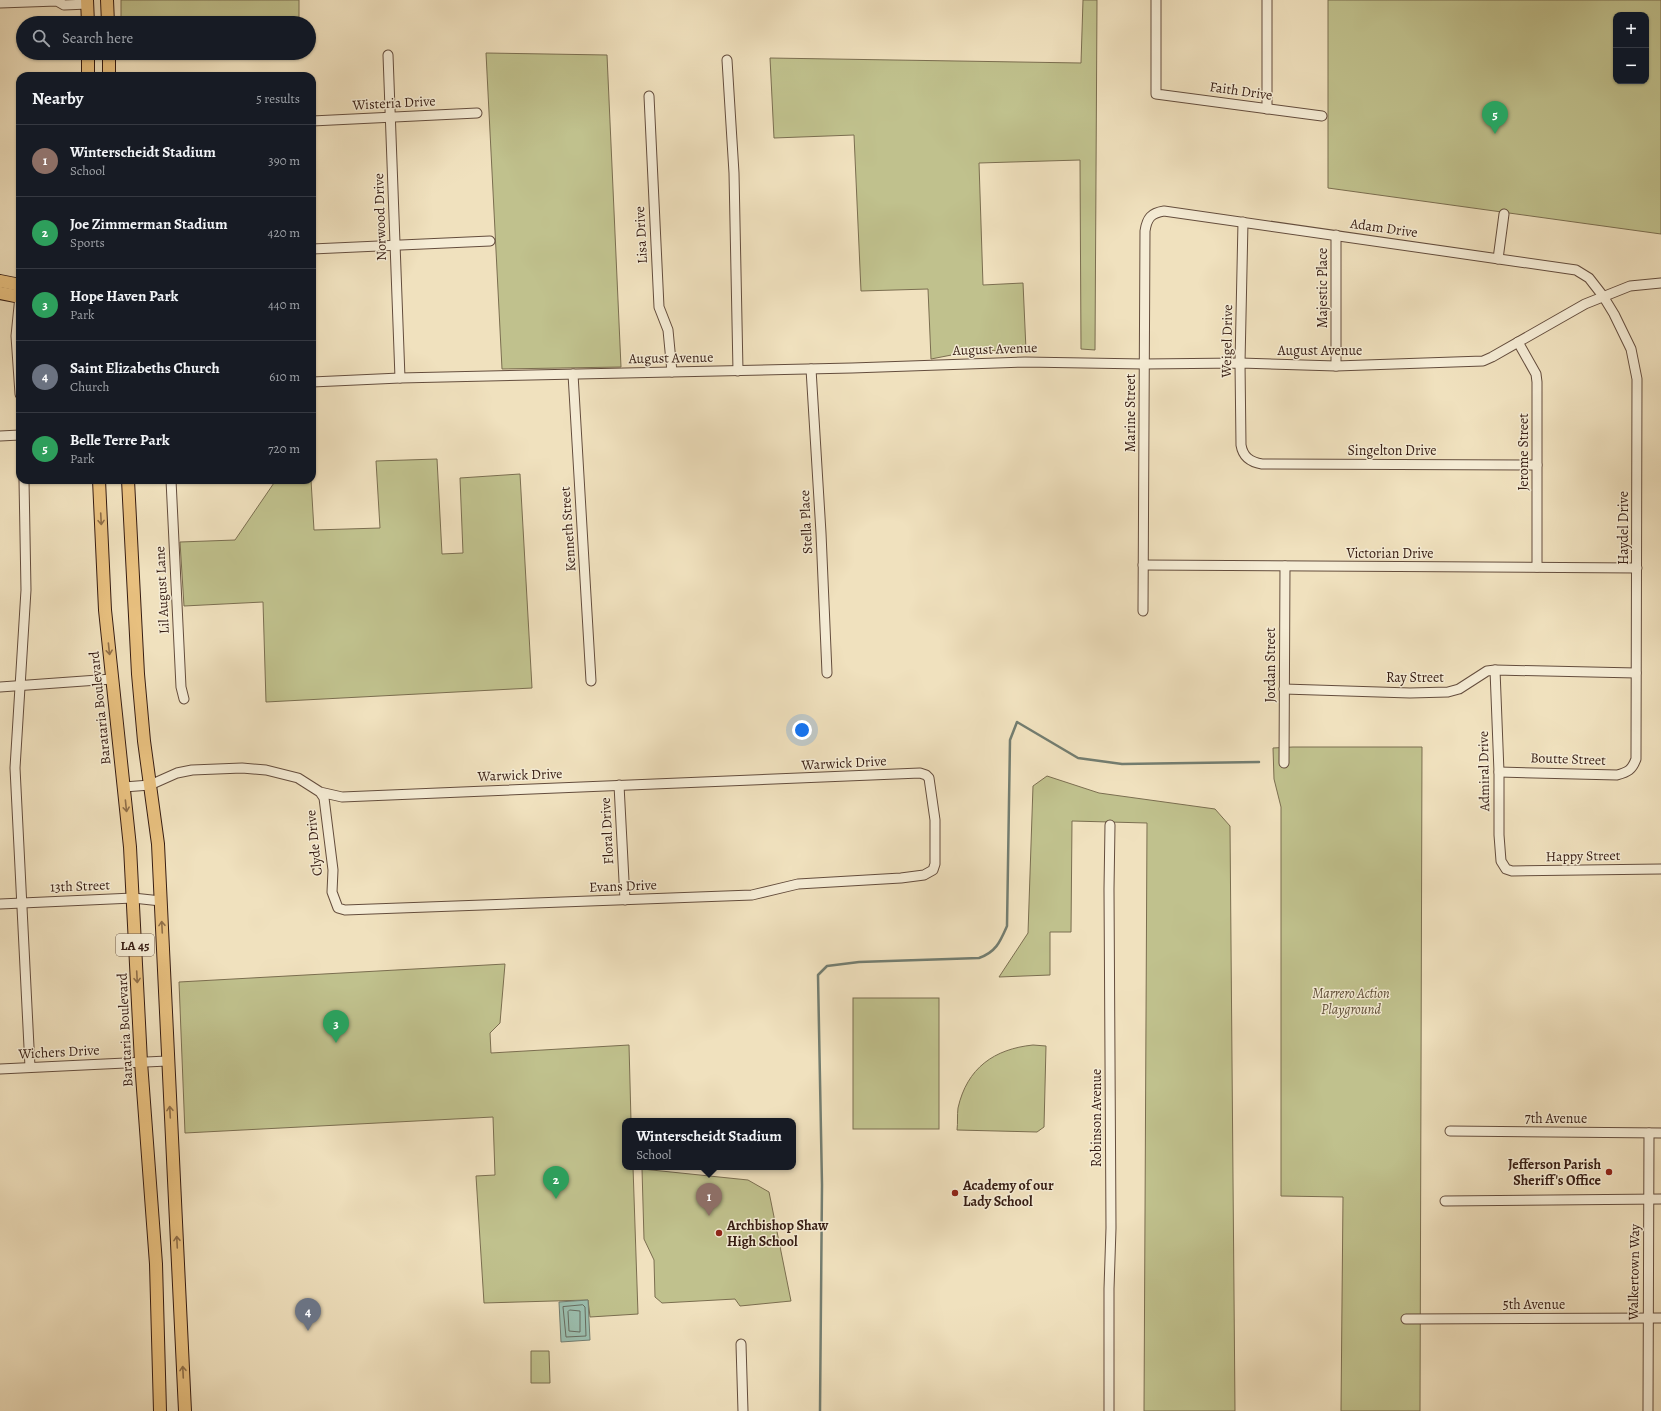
<!DOCTYPE html>
<meta charset="utf-8">
<style>
:root{--surface:#171b24;--page:#20242c;--text:#f1f3f6;--muted:#9ea1a6;--line:#363941;--accent:#c59692}
body{margin:0;font-family:Alegreya,serif;background:var(--page);color:var(--text)}
.controls{position:absolute;right:12px;top:12px;display:grid;overflow:hidden;border-radius:8px;box-shadow:0 1px 3px #0004}
.controls button{width:36px;height:36px;display:grid;place-items:center;padding:0;border:0;border-bottom:1px solid var(--line);background:var(--surface);color:var(--text);font:20px sans-serif}
.you{position:absolute;left:802px;top:730px;width:14px;height:14px;margin:-10px;border:3px solid #fff;border-radius:50%;background:#1a73e8;box-shadow:0 0 0 6px #1a73e833}
.badge{display:grid;place-items:center;width:26px;height:26px;border-radius:50%;background:var(--accent);color:#fff;font-size:13px;font-weight:700}
.pin{position:absolute;translate:-50% -33px;filter:drop-shadow(0 1px 2px #0008)}
.pin::after{content:'';position:absolute;top:21px;width:14px;height:12px;background:inherit;clip-path:polygon(0 0,100% 0,50% 100%)}
.popup{position:absolute;left:622px;top:1118px;width:174px;height:52px;box-sizing:border-box;display:grid;place-content:center;border-radius:8px;background:var(--surface);filter:drop-shadow(0 1px 3px #0005);font-size:13px;white-space:nowrap;color:var(--muted)}
.popup b{font-size:15px;color:var(--text)}
.popup::after{content:'';position:absolute;left:50%;top:100%;margin-left:-8px;border:8px solid transparent;border-top-color:var(--surface)}
.list{margin:0;padding:0;list-style:none}
h2{display:flex;justify-content:space-between;align-items:center;height:52px;margin:0;padding:0 16px;font-size:17px}
h2 small{font-size:13px;font-weight:400;color:var(--muted)}
.list li{display:grid;grid-template-columns:26px 1fr auto;gap:12px;align-items:center;box-sizing:border-box;height:72px;padding:0 16px;border-top:1px solid var(--line)}
.list b{display:block;font-size:15px;white-space:nowrap}
.list p{margin:0;font-size:13px;white-space:nowrap;color:var(--muted)}
.list em{font-size:13px;font-style:normal;color:var(--muted)}
.icon{flex:none;width:22px;height:22px;fill:none;stroke:currentColor;stroke-width:2;stroke-linecap:round;stroke-linejoin:round}
.map{position:relative;flex:none;width:1661px;height:1411px;overflow:hidden}
.search{position:absolute;background:var(--surface);box-shadow:0 1px 3px #0004;left:16px;top:16px;width:300px;height:44px;display:flex;align-items:center;gap:10px;box-sizing:border-box;padding:0 14px;border-radius:22px;color:var(--muted);font-size:15px}
.panel{position:absolute;background:var(--surface);box-shadow:0 1px 3px #0004;left:16px;top:72px;width:300px;height:412px;border-radius:12px}
.map>svg:first-child{display:block}
.green{fill:#c0c18d;stroke:#7b6e50;fill-rule:evenodd}
.water{fill:#9bbeae;stroke:#737d70}
.lines{fill:none;stroke-linecap:round;stroke-linejoin:round}
.shore{stroke:#686d60;stroke-width:1}
.stream{stroke:#737d70;stroke-width:2.5}
.minor-casing{stroke:#644d3d;stroke-width:11}
.major-casing{stroke:#361c12;stroke-width:14}
.minor{stroke:#f5ecd5;stroke-width:9}
.major{stroke:#e8c07f;stroke-width:12}
.oneway{stroke:#8f6e48}
.poi-dot{fill:#8f2418;stroke:#f5ecd5;stroke-width:1.5}
.labels{text-anchor:middle;dominant-baseline:central;stroke-width:3;stroke-linejoin:round;paint-order:stroke}
.shield{fill:#f5ecd5;stroke:#6f5a4c;stroke-width:1}
.shield-label{font-size:13px;font-weight:bold;fill:#361c12}
.street-label{font-size:14px;fill:#361c12;stroke:#f5ecd5}
.park-label{font-size:14px;font-style:italic;fill:#5f4e37;stroke:#f5ecd5}
.poi-label{font-size:14px;font-weight:bold;fill:#361c12;stroke:#f5ecd5;text-anchor:start}
</style>
<div class="map">
<svg width="1661" height="1411" viewBox="0 0 1661 1411">
<rect width="100%" height="100%" fill="#f0e1be"/>
<filter id="stains"><feTurbulence type="fractalNoise" baseFrequency=".005" numOctaves="4"/><feColorMatrix values="0 0 0 0 .2 0 0 0 0 .09 0 0 0 0 .02 0 0 0 .5 -.17"/></filter>
<radialGradient id="worn" r=".72"><stop offset=".6" stop-color="#630" stop-opacity="0"/><stop offset="1" stop-color="#630" stop-opacity=".3"/></radialGradient>
<!-- green -->
<g class="green">
<rect x="121" y="0" width="178" height="23"/>
<path d="M1083 0H1097L1095 350 1081 349 1080 160 979 163 983 285 1023 283 1026 350 972 351 931 359 928 289 861 291 854 135 774 138 770 58 1081 63Z"/>
<path d="M1328 0H1661V234L1328 188ZM1616 15H1646V81H1616Z"/>
<path d="M486 53 607 55 621 367 502 369Z"/>
<path d="M437 459 442 554 463 553 460 478 520 474 532 688 266 702 263 602 184 606 180 542 235 540 276 480H311L314 530 380 528 376 461Z"/>
<path d="M1293 747H1422L1420 1411H1341L1343 1197 1281 1196V807L1274 779 1273 748Z"/>
<path d="M1047 776 1099 793 1215 809 1230 826 1235 1411H1144L1147 823 1072 821 1071 932H1050V975L999 977 1028 933 1033 786Z"/>
<path d="M505 964 500 1023 490 1033 491 1053 629 1045 631 1121H625V1167H633L638 1314 590 1317 588 1300 484 1303 476 1176 495 1175 493 1117 185 1133 179 982Z"/>
<rect x="853" y="998" width="86" height="131"/>
<path d="M1033 1045 1046 1046 1044 1127 1037 1132 957 1130C958 1123 957 1115 958 1108 967 1068 994 1049 1033 1045Z"/>
<path d="M642 1169 748 1180 769 1192 791 1301 740 1306 735 1299 662 1303 655 1297 654 1260 644 1239Z"/>
<path d="M531 1351H549L550 1383H531Z"/>
</g>
<!-- water -->
<path class="water" d="M588 1300 590 1340 561 1342 559 1302Z"/>
<g class="lines">
<!-- shore -->
<g class="shore">
<path d="M583 1305 585 1307 586 1336 566 1337 563 1307Z"/>
<path d="M570 1310 580 1311V1332L569 1331 568 1312Z"/>
</g>
<!-- stream -->
<path class="stream" d="M820 1411 822 1185 818 975 827 966 859 962 979 958C996 952 1000 942 1007 926L1010 740 1017 722 1078 758 1122 764 1259 762"/>
<!-- minor casing -->
<g class="minor-casing">
<g id="minor">
<path d="M1156 0V94L1322 116"/>
<path d="M0 3 57 1 64 5 88 4"/>
<path d="M388 55 400 378"/>
<path d="M727 60 734 173 738 371"/>
<path d="M649 96 659 307 668 330 672 372"/>
<path d="M1267 109V0"/>
<path d="M312 121 477 113"/>
<path d="M1243 222 1240 363 1241 445C1243 457 1250 462 1262 464L1537 465"/>
<path d="M312 249 490 241"/>
<path d="M1498 259 1504 214"/>
<path d="M20 296 16 336 20 394"/>
<path d="M1518 342 1536 374 1537 382V567"/>
<path d="M1336 366V235"/>
<path d="M811 369 821 533 827 673"/>
<path d="M573 374 591 681"/>
<path d="M312 382 400 378 852 368 1025 362 1144 364 1240 363 1336 366 1483 361 1492 357 1585 304 1630 286 1661 283"/>
<path d="M0 436 20 435"/>
<path d="M24 480 26 590 15 768 30 1067"/>
<path d="M171 480 181 687 184 699"/>
<path d="M1143 565 1637 568"/>
<path d="M1143 611 1145 231C1147 218 1151 213 1164 211L1576 270 1589 278 1603 296 1614 314 1631 349 1637 379 1636 759C1632 770 1628 772 1617 775L1499 772"/>
<path d="M1495 670 1499 772V835L1501 861 1506 869 1512 871 1661 869"/>
<path d="M0 687 112 679"/>
<path d="M1284 689 1410 693 1448 692 1459 689 1487 671 1495 670 1636 673"/>
<path d="M1284 763 1285 566"/>
<path d="M619 785 625 900"/>
<path d="M124 787 150 785 177 773 192 770 242 768 266 770 298 778 320 792 342 797 920 773 926 775 929 778 935 820V864L933 870 924 875 901 878 798 884 752 895 345 910 338 908 332 892 333 870 324 798 320 792"/>
<path d="M0 904 133 898 161 901"/>
<path d="M0 1069 167 1061"/>
<path d="M1450 1131 1661 1133"/>
<path d="M1445 1201 1661 1199"/>
<path d="M1406 1319 1661 1318"/>
<path d="M741 1344 743 1411"/>
<path d="M1109 1411V1289L1111 1228 1109 889 1110 825"/>
<path d="M1648 1411 1649 1133"/>
</g>
</g>
<!-- major casing -->
<g class="major-casing">
<g id="major">
<path d="M87 0 88 23"/>
<path d="M107 0 108 23"/>
<path d="M88 53V76"/>
<path d="M109 53V76"/>
<path d="M0 281 20 285"/>
<path d="M0 293 20 297"/>
<path d="M99 480 105 610 130 847 141 1062 156 1264 160 1411"/>
<path d="M128 480 138 674 144 741 158 844 185 1411"/>
</g>
</g>
<!-- minor -->
<use href="#minor" class="minor"/>
<!-- major -->
<use href="#major" class="major"/>
</g>
<!-- one-way arrows -->
<defs><path id="oneway-shaft" d="M-6 0H5M1.5-3L5.5 0L1.5 3" fill="none" stroke-width="1.6" stroke-linecap="round" stroke-linejoin="round"/></defs>
<g class="oneway">
<use href="#oneway-shaft" transform="translate(101 519) rotate(87)"/>
<use href="#oneway-shaft" transform="translate(109 649) rotate(84)"/>
<use href="#oneway-shaft" transform="translate(126 806) rotate(84)"/>
<use href="#oneway-shaft" transform="translate(162 927) rotate(-93)"/>
<use href="#oneway-shaft" transform="translate(137 977) rotate(87)"/>
<use href="#oneway-shaft" transform="translate(170 1112) rotate(-93)"/>
<use href="#oneway-shaft" transform="translate(177 1242) rotate(-93)"/>
<use href="#oneway-shaft" transform="translate(183 1372) rotate(-93)"/>
</g>
<!-- markers -->
<g class="poi-dot">
<circle cx="1609" cy="1172" r="4"/>
<circle cx="955" cy="1193" r="4"/>
<circle cx="719" cy="1233" r="4"/>
</g>
<g class="labels">
<!-- shield labels -->
<rect class="shield" x="116" y="934" width="38" height="22" rx="3"/>
<g class="shield-label">
<text x="135" y="945">LA 45</text>
</g>
<!-- street labels -->
<g class="street-label">
<text transform="translate(1241 91) rotate(8)">Faith Drive</text>
<text transform="translate(394 103) rotate(-3)">Wisteria Drive</text>
<text transform="translate(380 217) rotate(-92)">Norwood Drive</text>
<text transform="translate(1384 228) rotate(8)">Adam Drive</text>
<text transform="translate(641 235) rotate(-93)">Lisa Drive</text>
<text transform="translate(1322 288) rotate(-90)">Majestic Place</text>
<text transform="translate(1227 341) rotate(-89)">Weigel Drive</text>
<text transform="translate(995 349) rotate(-2)">August Avenue</text>
<text x="1320" y="350">August Avenue</text>
<text transform="translate(671 358) rotate(-1)">August Avenue</text>
<text transform="translate(1130 413) rotate(-90)">Marine Street</text>
<text x="1392" y="450">Singelton Drive</text>
<text transform="translate(1523 452) rotate(-90)">Jerome Street</text>
<text transform="translate(806 522) rotate(-93)">Stella Place</text>
<text transform="translate(1623 528) rotate(-90)">Haydel Drive</text>
<text transform="translate(568 529) rotate(-94)">Kenneth Street</text>
<text x="1390" y="553">Victorian Drive</text>
<text transform="translate(162 590) rotate(-93)">Lil August Lane</text>
<text transform="translate(1270 665) rotate(-90)">Jordan Street</text>
<text x="1415" y="677">Ray Street</text>
<text transform="translate(100 708) rotate(-96)">Barataria Boulevard</text>
<text transform="translate(1568 759) rotate(2)">Boutte Street</text>
<text transform="translate(844 763) rotate(-3)">Warwick Drive</text>
<text transform="translate(1484 771) rotate(-91)">Admiral Drive</text>
<text transform="translate(520 775) rotate(-2)">Warwick Drive</text>
<text transform="translate(607 831) rotate(-93)">Floral Drive</text>
<text transform="translate(314 843) rotate(-96)">Clyde Drive</text>
<text transform="translate(1583 856) rotate(-1)">Happy Street</text>
<text transform="translate(80 886) rotate(-2)">13th Street</text>
<text transform="translate(623 886) rotate(-2)">Evans Drive</text>
<text transform="translate(125 1030) rotate(-93)">Barataria Boulevard</text>
<text transform="translate(59 1052) rotate(-3)">Wichers Drive</text>
<text transform="translate(1096 1118) rotate(-90)">Robinson Avenue</text>
<text x="1556" y="1118">7th Avenue</text>
<text transform="translate(1634 1272) rotate(-89)">Walkertown Way</text>
<text x="1534" y="1304">5th Avenue</text>
</g>
<!-- park labels -->
<g class="park-label">
<text x="1351" y="993">Marrero Action<tspan x="1351" dy="16">Playground</tspan></text>
</g>
<!-- poi labels -->
<g class="poi-label">
<text x="1601" y="1164" text-anchor="end">Jefferson Parish<tspan x="1601" dy="16">Sheriff's Office</tspan></text>
<text x="963" y="1185">Academy of our<tspan x="963" dy="16">Lady School</tspan></text>
<text x="727" y="1225">Archbishop Shaw<tspan x="727" dy="16">High School</tspan></text>
</g>
</g>
<rect width="100%" height="100%" filter="url(#stains)"/>
<rect width="100%" height="100%" fill="url(#worn)"/>
</svg>
<div class="controls">
<button>+</button>
<button>−</button>
</div>
<div class="you"></div>
<div class="pin badge" style="left:709px;top:1216px;background:#8d6e63">1</div>
<div class="popup"><b>Winterscheidt Stadium</b>School</div>
<div class="pin badge" style="left:556px;top:1199px;background:#2e9e5b">2</div>
<div class="pin badge" style="left:336px;top:1043px;background:#2e9e5b">3</div>
<div class="pin badge" style="left:308px;top:1331px;background:#6b7280">4</div>
<div class="pin badge" style="left:1495px;top:134px;background:#2e9e5b">5</div>
<div class="search"><svg class="icon" aria-label="search" viewBox="0 0 24 24"><circle cx="10" cy="10" r="6"/><path d="M15 15l6 6"/></svg>Search here</div>
<section class="panel">
<h2>Nearby<small>5 results</small></h2>
<ul class="list">
<li><span class="badge" style="background:#8d6e63">1</span><div><b>Winterscheidt Stadium</b><p>School</p></div><em>390 m</em></li>
<li><span class="badge" style="background:#2e9e5b">2</span><div><b>Joe Zimmerman Stadium</b><p>Sports</p></div><em>420 m</em></li>
<li><span class="badge" style="background:#2e9e5b">3</span><div><b>Hope Haven Park</b><p>Park</p></div><em>440 m</em></li>
<li><span class="badge" style="background:#6b7280">4</span><div><b>Saint Elizabeths Church</b><p>Church</p></div><em>610 m</em></li>
<li><span class="badge" style="background:#2e9e5b">5</span><div><b>Belle Terre Park</b><p>Park</p></div><em>720 m</em></li>
</ul>
</section>
</div>
